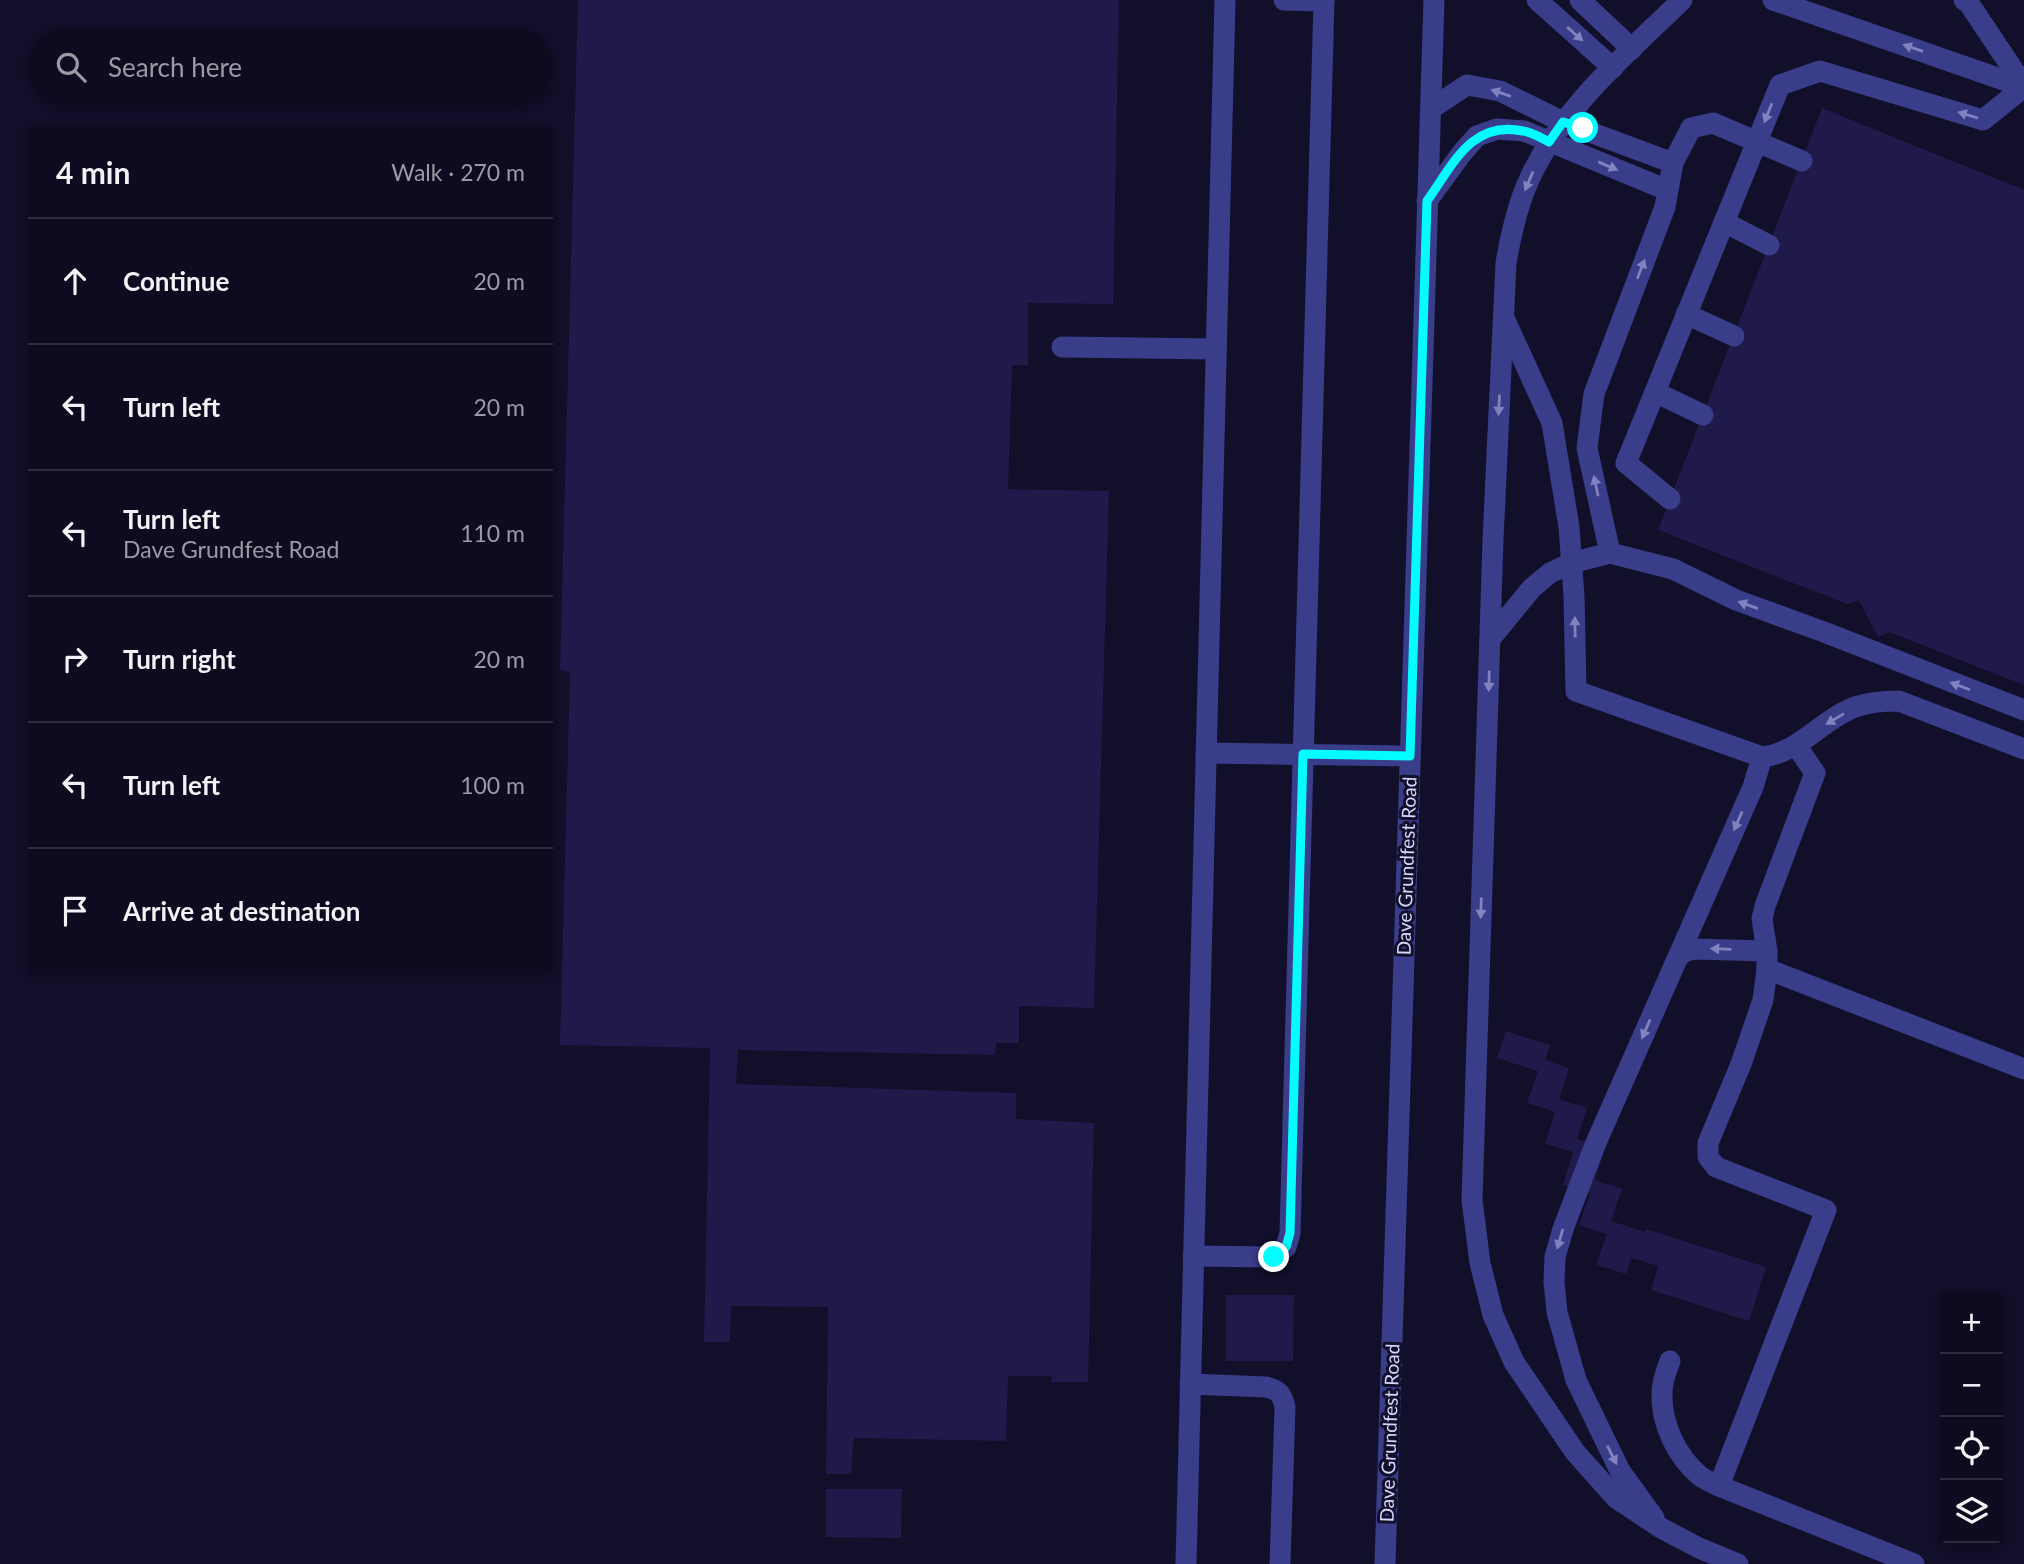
<!DOCTYPE html>
<meta charset="utf-8">
<style>
:root{--surface:#0d0b1f;--page:#1b192c;--text:#f1f3f6;--muted:#9a9ba4;--line:#2d2b3d}
body{margin:0;font-family:Lato,sans-serif;background:var(--page);color:var(--text)}
.controls{position:absolute;right:21px;bottom:21px;display:grid;overflow:hidden;border-radius:7px;box-shadow:0 4px 10px #0003}
.controls button{width:63px;height:63px;display:grid;place-items:center;padding:0;border:0;border-bottom:2px solid var(--line);background:var(--surface);color:var(--text);font:35px sans-serif}
.stop{position:absolute;width:21px;height:21px;margin:-16px;border:5px solid #03fdff;border-radius:50%;background:#fff}
.stop.end{background:#03fdff;border-color:#fff;box-shadow:0 2px 7px #0008}
.list{margin:0;padding:0;list-style:none}
h2{display:flex;justify-content:space-between;align-items:center;height:91px;margin:0;padding:0 28px;font-size:30px}
h2 small{font-size:23px;font-weight:400;color:var(--muted)}
.list li{display:grid;grid-template-columns:46px 1fr auto;gap:21px;align-items:center;box-sizing:border-box;height:126px;padding:0 28px;border-top:2px solid var(--line)}
.list b{display:block;font-size:26px;white-space:nowrap}
.list p{margin:0;font-size:23px;white-space:nowrap;color:var(--muted)}
.list em{font-size:23px;font-style:normal;color:var(--muted)}
.icon{flex:none;width:38px;height:38px;fill:none;stroke:currentColor;stroke-width:2;stroke-linecap:round;stroke-linejoin:round}
.map{position:relative;flex:none;width:2024px;height:1564px;overflow:hidden}
.search{position:absolute;background:var(--surface);box-shadow:0 4px 10px #0003;left:28px;top:28px;width:525px;height:77px;display:flex;align-items:center;gap:18px;box-sizing:border-box;padding:0 24px;border-radius:38px;color:var(--muted);font-size:26px}
.panel{position:absolute;background:var(--surface);box-shadow:0 4px 10px #0003;left:28px;top:126px;width:525px;height:847px;border-radius:7px}
.map>svg:first-child{display:block}
.building{fill:#201a4b}
.lines{fill:none;stroke-linecap:round;stroke-linejoin:round}
.minor{stroke:#393d8a;stroke-width:21}
.oneway{fill:#8182bf}
.route{stroke:#03fdff;stroke-width:9}
.labels{text-anchor:middle;dominant-baseline:central;stroke-width:6;stroke-linejoin:round;paint-order:stroke}
.street-label{font-size:19px;fill:#d8d7ff;stroke:#110f29}
</style>
<div class="map">
<svg width="2024" height="1564" viewBox="0 0 2024 1564">
<rect width="100%" height="100%" fill="#110f29"/>
<!-- building -->
<g class="building">
<path d="M578 0H1119L1113 304 1028 303V365H1012L1008 489 1109 491 1094 1008 1019 1006V1043H996L995 1055 738 1050 736 1084 1016 1093V1119L1094 1123 1088 1382H1051L1052 1376H1008L1006 1441 854 1438 851 1474H826L828 1307 731 1306 730 1342H704L710 1048 560 1045 570 673 560 669Z"/>
<path d="M1822 108 2024 190V685L1889 632 1878 637 1859 600 1847 604 1658 530Z"/>
<path d="M1506 1031 1550 1045 1545 1060 1569 1068 1559 1099 1587 1108 1577 1139 1605 1148 1595 1180 1622 1189 1611 1221 1645 1232 1646 1229 1766 1267 1749 1321 1651 1290 1658 1266 1631 1258 1626 1274 1596 1265 1607 1234 1579 1225 1590 1193 1563 1185 1573 1152 1545 1144 1555 1112 1527 1103 1538 1071 1497 1058Z"/>
<path d="M1226 1295H1294L1293 1361H1226Z"/>
<path d="M826 1489H902L901 1538 826 1537Z"/>
</g>
<g class="lines">
<!-- minor -->
<g class="minor">
<path d="M1284 0 1324 1"/>
<path d="M1537 0 1613 68"/>
<path d="M1580 0 1632 49"/>
<path d="M1682 0C1627 54 1561 108 1529 180 1517 206 1511 234 1506 263L1493 540 1472 1200 1480 1263 1493 1315 1514 1362 1575 1452 1616 1498 1661 1528 1699 1548 1738 1564"/>
<path d="M1773 0 2024 87"/>
<path d="M1964 0 1968 2 2024 86"/>
<path d="M1432 108 1467 85 1500 91 1563 122 1673 163"/>
<path d="M1427 201 1462 153 1477 136 1497 129 1524 131 1667 190"/>
<path d="M1724 222 1769 245"/>
<path d="M1686 314 1734 336"/>
<path d="M1505 320 1552 423 1569 527 1574 596 1576 691 1762 757C1799 753 1821 720 1855 707 1869 702 1884 701 1899 701L2024 749"/>
<path d="M1062 347 1216 349"/>
<path d="M1655 392 1703 415"/>
<path d="M1670 499 1626 463 1780 85 1820 71 1983 120 2024 87"/>
<path d="M1610 553 1587 448 1594 394 1665 207 1673 163 1691 128 1713 123 1802 161"/>
<path d="M1490 639 1532 588 1550 573 1571 563 1610 553 1673 569 1736 600 1824 632 2024 710"/>
<path d="M1796 745 1815 773 1765 906 1762 919 1767 951V969L1763 1000 1741 1064 1708 1143V1157L1716 1167 1826 1210 1719 1486 1914 1564"/>
<path d="M1206 753 1410 756"/>
<path d="M1678 958 1683 952 1694 949 1767 951"/>
<path d="M1767 969 2024 1069"/>
<path d="M1193 1256 1274 1257 1286 1247 1290 1233 1324 0"/>
<path d="M1670 1361C1666 1371 1662 1382 1662 1393 1661 1423 1676 1456 1700 1476 1705 1480 1713 1483 1719 1486"/>
<path d="M1190 1384 1266 1387C1279 1390 1282 1394 1285 1407L1280 1564"/>
<path d="M1654 1518 1620 1471 1576 1380 1557 1312 1554 1282 1555 1257 1563 1229 1595 1145 1753 787 1762 757"/>
<path d="M1186 1564 1225 0"/>
<path d="M1385 1564 1434 0"/>
</g>
</g>
<!-- one-way arrows -->
<defs><path id="oneway-solid" d="M-6-.8H1V-3.2L6.5 0L1 3.2V.8H-6Z" transform="scale(1.75)"/></defs>
<g class="oneway">
<use href="#oneway-solid" transform="translate(1575 34) rotate(42)"/>
<use href="#oneway-solid" transform="translate(1913 48) rotate(-161)"/>
<use href="#oneway-solid" transform="translate(1501 93) rotate(-161)"/>
<use href="#oneway-solid" transform="translate(1768 113) rotate(112)"/>
<use href="#oneway-solid" transform="translate(1968 115) rotate(-163)"/>
<use href="#oneway-solid" transform="translate(1608 166) rotate(23)"/>
<use href="#oneway-solid" transform="translate(1529 181) rotate(113)"/>
<use href="#oneway-solid" transform="translate(1641 269) rotate(-69)"/>
<use href="#oneway-solid" transform="translate(1499 405) rotate(93)"/>
<use href="#oneway-solid" transform="translate(1596 486) rotate(-102)"/>
<use href="#oneway-solid" transform="translate(1748 605) rotate(-160)"/>
<use href="#oneway-solid" transform="translate(1575 627) rotate(-91)"/>
<use href="#oneway-solid" transform="translate(1489 681) rotate(92)"/>
<use href="#oneway-solid" transform="translate(1960 686) rotate(-159)"/>
<use href="#oneway-solid" transform="translate(1835 719) rotate(149)"/>
<use href="#oneway-solid" transform="translate(1738 821) rotate(114)"/>
<use href="#oneway-solid" transform="translate(1481 908) rotate(92)"/>
<use href="#oneway-solid" transform="translate(1721 949) rotate(-178)"/>
<use href="#oneway-solid" transform="translate(1646 1029) rotate(114)"/>
<use href="#oneway-solid" transform="translate(1560 1239) rotate(106)"/>
<use href="#oneway-solid" transform="translate(1612 1455) rotate(63)"/>
</g>
<g class="lines">
<!-- route -->
<path class="route" d="M1274 1257 1286 1247 1290 1233 1303 754 1410 756 1427 201C1453 165 1471 120 1523 131 1532 132 1541 138 1549 142L1563 122 1583 128"/>
</g>
<g class="labels">
<!-- street labels -->
<g class="street-label">
<text transform="translate(1406 866) rotate(-88)">Dave Grundfest Road</text>
<text transform="translate(1389 1433) rotate(-88)">Dave Grundfest Road</text>
</g>
</g>
</svg>
<div class="controls">
<button>+</button>
<button>−</button>
<button><svg class="icon" aria-label="locate" viewBox="0 0 24 24"><circle cx="12" cy="12" r="6"/><path d="M12 2v4M12 18v4M2 12h4M18 12h4"/></svg></button>
<button><svg class="icon" aria-label="layers" viewBox="0 0 24 24"><path d="M12 4l9 5-9 5-9-5zM3 14l9 5 9-5"/></svg></button>
</div>
<div class="stop" style="left:1583px;top:128px"></div>
<div class="stop end" style="left:1274px;top:1257px"></div>
<div class="search"><svg class="icon" aria-label="search" viewBox="0 0 24 24"><circle cx="10" cy="10" r="6"/><path d="M15 15l6 6"/></svg>Search here</div>
<section class="panel">
<h2>4 min<small>Walk · 270 m</small></h2>
<ul class="list">
<li><svg class="icon" aria-label="ahead" viewBox="0 0 24 24"><path d="M12 20V5M6 11l6-6 6 6"/></svg><div><b>Continue</b></div><em>20 m</em></li>
<li><svg class="icon" aria-label="left" viewBox="0 0 24 24"><path d="M17 20v-9H6M10 6l-5 5 5 5"/></svg><div><b>Turn left</b></div><em>20 m</em></li>
<li><svg class="icon" aria-label="left" viewBox="0 0 24 24"><path d="M17 20v-9H6M10 6l-5 5 5 5"/></svg><div><b>Turn left</b><p>Dave Grundfest Road</p></div><em>110 m</em></li>
<li><svg class="icon" aria-label="right" viewBox="0 0 24 24"><path d="M7 20v-9h11M14 6l5 5-5 5"/></svg><div><b>Turn right</b></div><em>20 m</em></li>
<li><svg class="icon" aria-label="left" viewBox="0 0 24 24"><path d="M17 20v-9H6M10 6l-5 5 5 5"/></svg><div><b>Turn left</b></div><em>100 m</em></li>
<li><svg class="icon" aria-label="arrive" viewBox="0 0 24 24"><path d="M6 21V4h12l-3 4 3 4H6"/></svg><div><b>Arrive at destination</b></div></li>
</ul>
</section>
</div>
